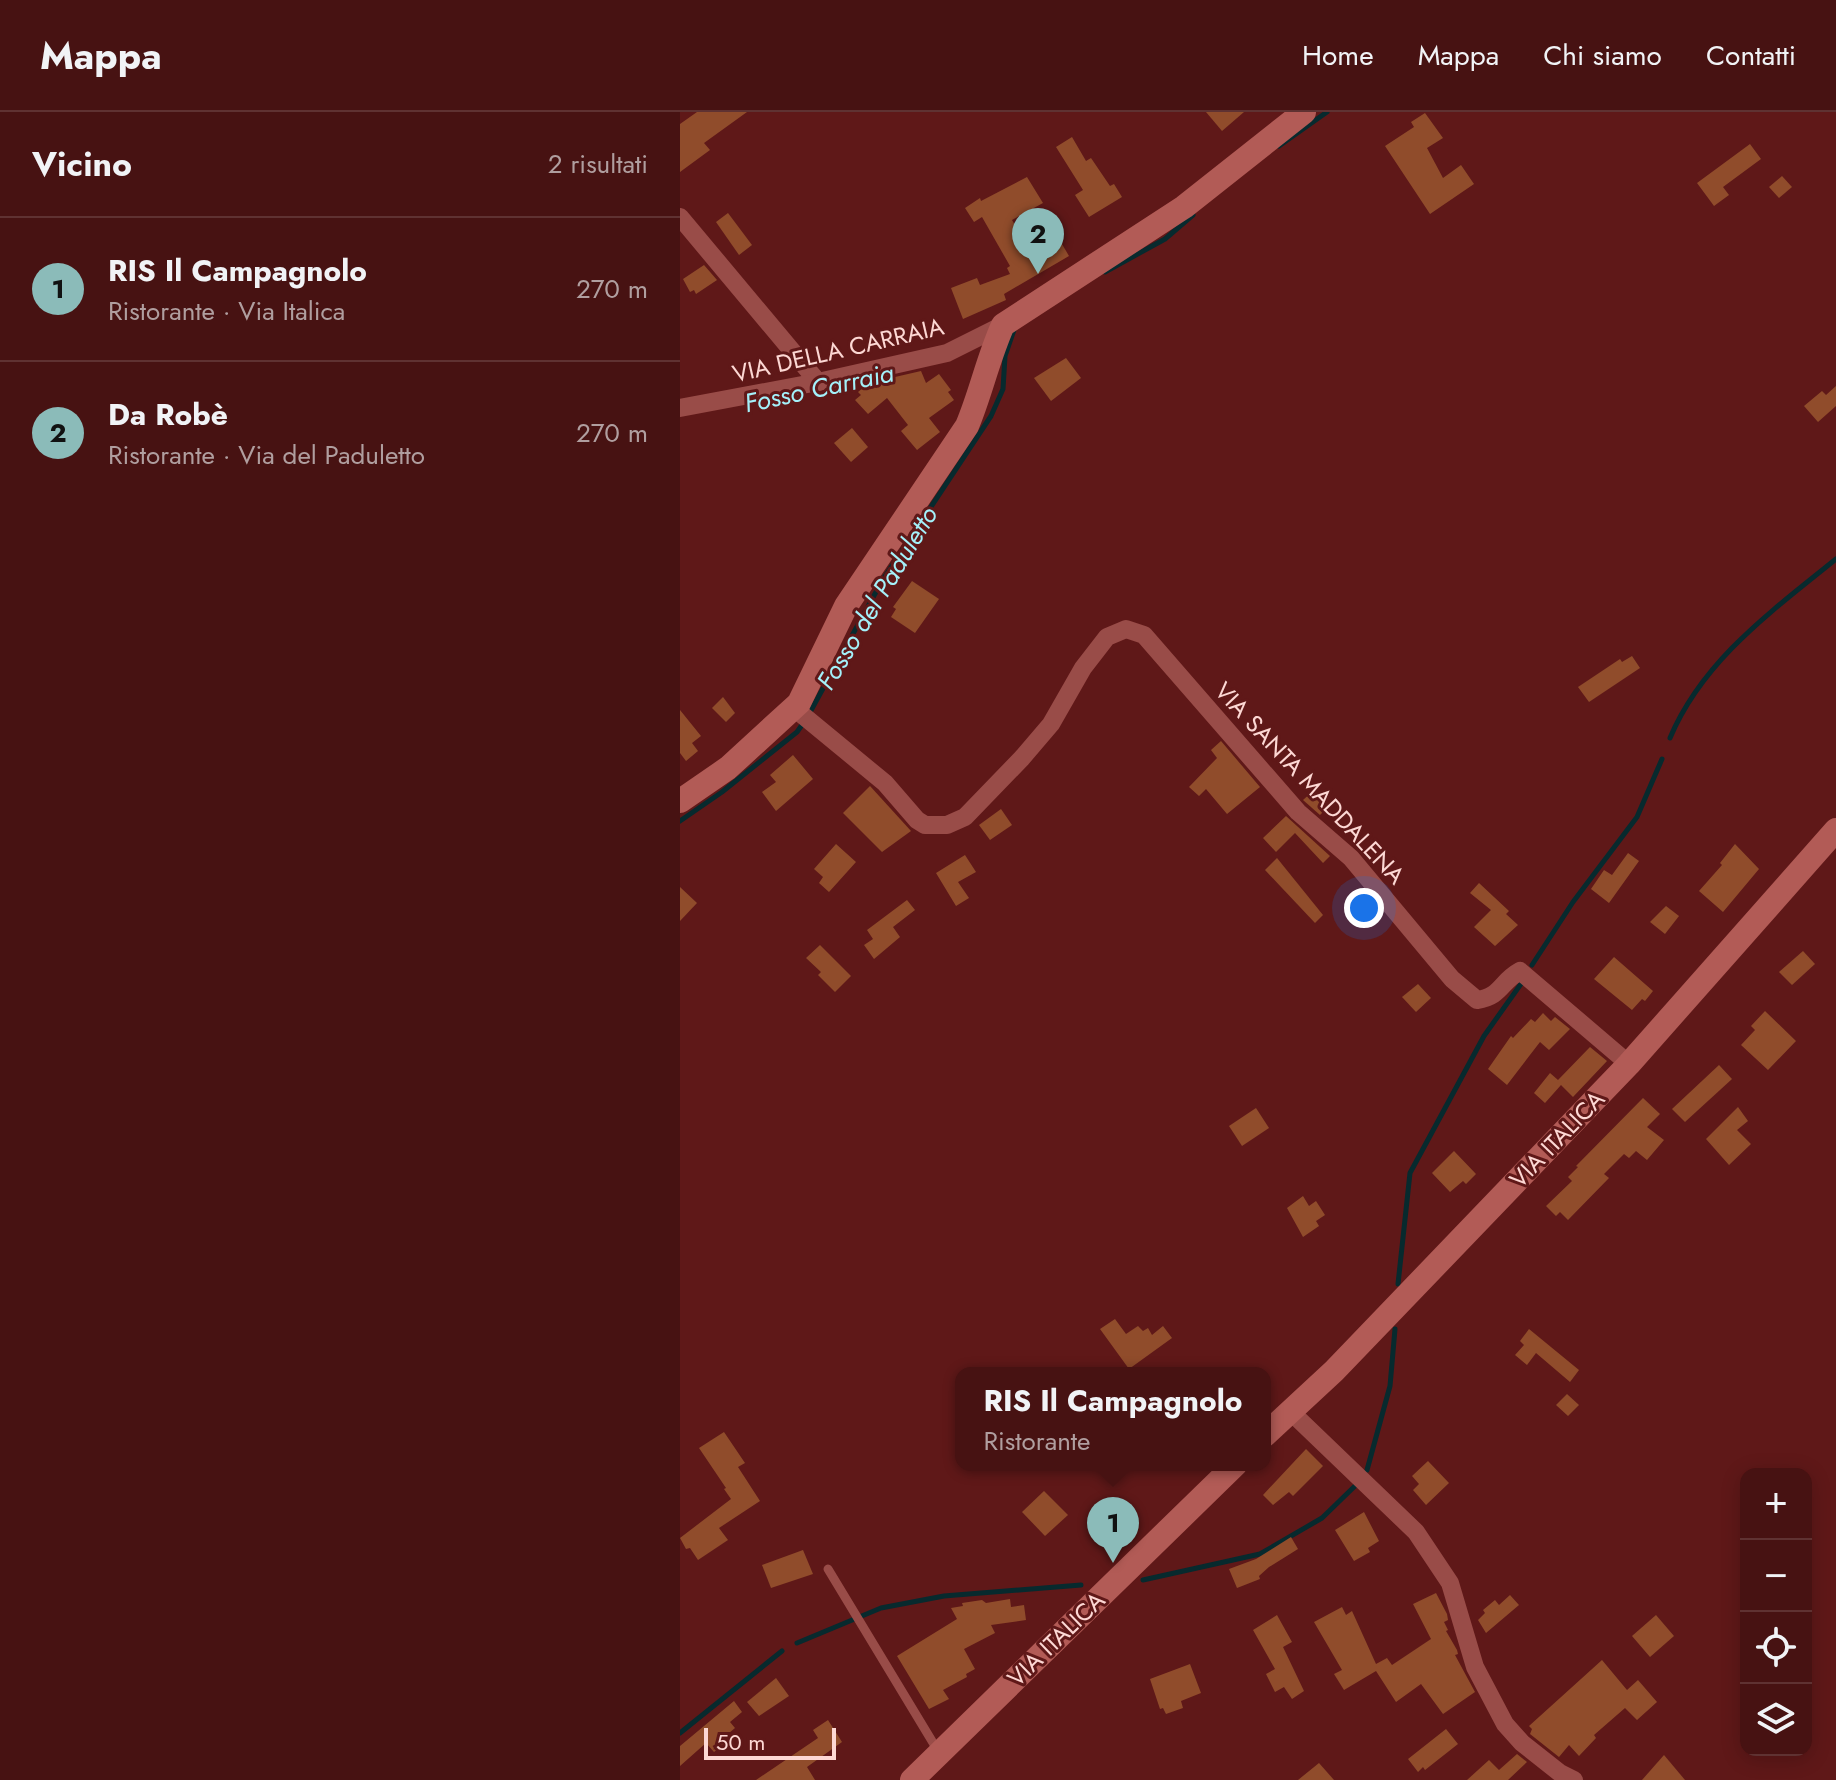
<!DOCTYPE html>
<html lang="it">
<meta charset="utf-8">
<style>
:root{--surface:#471212;--page:#512020;--text:#f1f3f6;--muted:#b09e9f;--line:#5f3232;--accent:#8bbbb9}
body{margin:0;font-family:Jost,sans-serif;background:var(--page);color:var(--text)}
.controls{position:absolute;right:24px;bottom:24px;display:grid;overflow:hidden;border-radius:16px;box-shadow:0 4px 20px #0003}
.controls button{width:72px;height:72px;display:grid;place-items:center;padding:0;border:0;border-bottom:2px solid var(--line);background:var(--surface);color:var(--text);font:40px sans-serif}
.scale{position:absolute;left:24px;bottom:20px;width:132px;box-sizing:border-box;padding-left:8px;border:4px solid #fdd8d4;border-top:0;font-size:22px;line-height:28px;white-space:nowrap;color:#fdd8d4;-webkit-text-stroke:6px #5f1818;paint-order:stroke}
.you{position:absolute;left:684px;top:796px;width:28px;height:28px;margin:-20px;border:6px solid #fff;border-radius:50%;background:#1a73e8;box-shadow:0 0 0 12px #1a73e833}
.badge{display:grid;place-items:center;width:52px;height:52px;border-radius:50%;background:var(--accent);color:#111;font-size:26px;font-weight:700}
.pin{position:absolute;translate:-50% -66px;filter:drop-shadow(0 2px 4px #0008)}
.pin::after{content:'';position:absolute;top:42px;width:28px;height:24px;background:inherit;clip-path:polygon(0 0,100% 0,50% 100%)}
.popup{position:absolute;left:275px;top:1255px;width:316px;height:104px;box-sizing:border-box;display:grid;place-content:center;border-radius:16px;background:var(--surface);filter:drop-shadow(0 2px 6px #0005);font-size:26px;white-space:nowrap;color:var(--muted)}
.popup b{font-size:30px;color:var(--text)}
.popup::after{content:'';position:absolute;left:50%;top:100%;margin-left:-16px;border:16px solid transparent;border-top-color:var(--surface)}
.list{margin:0;padding:0;list-style:none}
h2{display:flex;justify-content:space-between;align-items:center;height:104px;margin:0;padding:0 32px;font-size:34px}
h2 small{font-size:26px;font-weight:400;color:var(--muted)}
.list li{display:grid;grid-template-columns:52px 1fr auto;gap:24px;align-items:center;box-sizing:border-box;height:144px;padding:0 32px;border-top:2px solid var(--line)}
.list b{display:block;font-size:30px;white-space:nowrap}
.list p{margin:0;font-size:26px;white-space:nowrap;color:var(--muted)}
.list em{font-size:26px;font-style:normal;color:var(--muted)}
.icon{flex:none;width:44px;height:44px;fill:none;stroke:currentColor;stroke-width:2;stroke-linecap:round;stroke-linejoin:round}
.map{position:relative;flex:none;width:1156px;height:1668px;overflow:hidden}
header{display:flex;align-items:center;gap:48px;box-sizing:border-box;height:112px;padding:0 40px;background:var(--surface);border-bottom:2px solid var(--line)}
header strong{font-size:38px}
nav{display:flex;gap:44px;margin-inline-start:auto;font-size:28px}
main{display:flex}
aside{flex:1;background:var(--surface)}
.map>svg:first-child{display:block}
.lines{fill:none;stroke-linecap:round;stroke-linejoin:round}
.stream{stroke:#072a2e;stroke-width:5}
.building{fill:#904c2b}
.lane{stroke:#994c48;stroke-width:9}
.street{stroke:#994c48;stroke-width:18}
.secondary{stroke:#b25b56;stroke-width:24}
.labels{text-anchor:middle;dominant-baseline:central;stroke-width:6;stroke-linejoin:round;paint-order:stroke}
.street-label{font-size:24px;fill:#fdd8d4;stroke:#5f1818}
.water-label{font-size:26px;font-style:italic;fill:#a4f1fa;stroke:#5f1818}
</style>
<header>
<strong>Mappa</strong>
<nav><a>Home</a><a>Mappa</a><a>Chi siamo</a><a>Contatti</a></nav>
</header>
<main>
<aside>
<h2>Vicino<small>2 risultati</small></h2>
<ul class="list">
<li><span class="badge">1</span><div><b>RIS Il Campagnolo</b><p>Ristorante · Via Italica</p></div><em>270 m</em></li>
<li><span class="badge">2</span><div><b>Da Robè</b><p>Ristorante · Via del Paduletto</p></div><em>270 m</em></li>
</ul>
</aside>
<div class="map">
<svg width="1156" height="1668" viewBox="0 0 1156 1668">
<rect width="100%" height="100%" fill="#5f1818"/>
<g class="lines">
<!-- stream -->
<g class="stream">
<path d="M599 34 647 0"/>
<path d="M425 160 485 127 513 103"/>
<path d="M129 602 202 469 311 304 323 277 325 244 334 218"/>
<path d="M990 626C1023 548 1092 499 1156 447"/>
<path d="M0 709 42 680 117 620 124 610"/>
<path d="M852 853 893 790 957 705 982 647"/>
<path d="M718 1172 730 1061 804 924 843 869"/>
<path d="M687 1358 710 1274 715 1217"/>
<path d="M463 1468 580 1442 642 1406 676 1373"/>
<path d="M117 1531 201 1496 264 1484 401 1473"/>
<path d="M0 1621 102 1539"/>
</g>
</g>
<!-- building -->
<g class="building">
<path d="M17 0H67L24 31 30 38 0 60V12Z"/>
<path d="M526 0H564L542 19Z"/>
<path d="M745 1 763 26 747 36 763 66 781 53 794 72 750 102 705 34 734 15 731 10Z"/>
<path d="M392 25 406 49 411 46 430 74 434 72 442 85 409 105 395 83 403 78 376 35Z"/>
<path d="M1070 32 1081 47 1043 75 1049 83 1034 94 1017 71Z"/>
<path d="M1102 64 1112 75 1099 86 1089 75Z"/>
<path d="M347 65 363 91 332 108 347 133 354 129 358 138 379 127 389 144 324 182 326 188 283 207 271 176 297 166 300 173 330 162 327 156 330 154 302 105 294 110 285 96 300 86 301 89Z"/>
<path d="M48 101 72 133 59 143 36 110Z"/>
<path d="M24 153 37 168 16 182 14 178 10 180 3 167Z"/>
<path d="M386 246 401 266 371 289 354 266Z"/>
<path d="M241 259 246 271 259 262 271 278 268 280 274 288 249 306 260 320 237 338 221 319 228 313 207 286 188 302 175 288 181 283 178 280 189 271Z"/>
<path d="M1156 274V294L1138 310 1124 294 1142 279 1146 283Z"/>
<path d="M172 316 188 335 171 350 154 331Z"/>
<path d="M232 469 259 487 235 521 211 505 216 497 213 495Z"/>
<path d="M952 544 960 556 909 590 898 575 940 547 942 550Z"/>
<path d="M43 585 55 601 46 610 32 596Z"/>
<path d="M0 598 21 624 12 631 18 639 6 649 0 641Z"/>
<path d="M541 629 580 675 547 702 526 677 519 684 509 675 537 646 531 638Z"/>
<path d="M113 643 133 667 96 699 82 680 96 670 90 663Z"/>
<path d="M190 674 231 719 202 740 163 701Z"/>
<path d="M632 680 648 695 640 703 623 688Z"/>
<path d="M321 697 332 713 310 728 299 713Z"/>
<path d="M606 704 650 744 643 751 615 721 596 740 583 726Z"/>
<path d="M156 732 176 750 149 780 139 771 143 765 134 757Z"/>
<path d="M1055 732 1079 757 1043 800 1019 779 1042 753 1040 751Z"/>
<path d="M948 741 959 749 929 791 911 777 924 758 932 763Z"/>
<path d="M285 743 296 760 278 770 289 786 276 794 256 761Z"/>
<path d="M597 746 643 803 635 811 585 758Z"/>
<path d="M799 771 829 799 826 802 838 813 815 834 794 815 811 798 790 781Z"/>
<path d="M0 775 17 791 0 809Z"/>
<path d="M227 788 235 798 213 815 220 825 194 847 184 833 193 827 187 818Z"/>
<path d="M986 794 999 804 985 822 970 810Z"/>
<path d="M140 833 171 864 155 880 138 863 141 860 126 846Z"/>
<path d="M1123 839 1135 852 1112 873 1099 860Z"/>
<path d="M934 845 973 879 965 889 962 887 952 898 914 867Z"/>
<path d="M738 872 751 886 736 900 722 885Z"/>
<path d="M1085 899 1116 929 1088 958 1061 933 1075 918 1071 914Z"/>
<path d="M863 901 871 909 875 905 890 917 869 938 860 930 827 973 808 957 831 924 833 926 851 907 855 910Z"/>
<path d="M910 935 927 949 893 985 881 973 865 991 854 981 870 961 878 968Z"/>
<path d="M1039 953 1052 967 1005 1010 992 997Z"/>
<path d="M963 986 980 1002 967 1015 984 1028 967 1048 956 1039 949 1046 944 1042 924 1062 929 1066 888 1108 880 1100 876 1104 866 1094 892 1069 888 1065 898 1055 896 1054Z"/>
<path d="M1058 995 1068 1009 1057 1018 1071 1032 1049 1053 1026 1027Z"/>
<path d="M576 996 589 1016 562 1034 549 1014Z"/>
<path d="M774 1039 796 1062 786 1072 783 1069 770 1080 752 1061Z"/>
<path d="M623 1084 629 1094 636 1089 645 1103 636 1109 639 1114 623 1125 607 1096Z"/>
<path d="M435 1207 446 1222 458 1214 463 1219 468 1216 472 1223 483 1214 492 1226 449 1257 420 1217Z"/>
<path d="M849 1217 899 1258 890 1270 856 1241 847 1253 835 1243 844 1233 840 1229Z"/>
<path d="M887 1282 899 1293 888 1304 876 1293Z"/>
<path d="M44 1320 65 1351 58 1355 80 1389 39 1416 48 1428 18 1448 10 1436 6 1437 0 1426 51 1387 44 1377 46 1376 19 1336Z"/>
<path d="M626 1337 643 1354 613 1384 609 1380 593 1393 583 1383Z"/>
<path d="M748 1349 769 1371 746 1393 733 1378 739 1372 732 1364Z"/>
<path d="M364 1379 388 1403 365 1424 342 1400Z"/>
<path d="M684 1400 699 1429 688 1436 690 1440 674 1449 655 1418Z"/>
<path d="M611 1425 618 1437 589 1455 579 1464 580 1467 557 1476 549 1457 576 1447Z"/>
<path d="M123 1438 133 1462 91 1476 82 1453Z"/>
<path d="M756 1481 767 1502 768 1508 764 1510 768 1518 766 1519 777 1538 778 1542 775 1543 795 1580 763 1602 741 1572 716 1590 696 1559 664 1578 654 1562 662 1558 634 1510 662 1495 666 1503 672 1499 696 1552 707 1546 712 1553 751 1527 733 1492Z"/>
<path d="M830 1483 839 1493 806 1521 798 1508 805 1501 803 1498 815 1488 819 1493Z"/>
<path d="M330 1487 331 1495 344 1493 346 1508 311 1513 315 1521 284 1537 295 1557 286 1562 287 1565 263 1578 269 1587 249 1597 217 1544 277 1507 271 1496 283 1494 282 1491 302 1488 306 1491Z"/>
<path d="M597 1503 612 1530 603 1535 624 1579 612 1587 604 1575 595 1580 586 1562 595 1557 573 1518Z"/>
<path d="M976 1503 994 1524 970 1545 952 1524Z"/>
<path d="M922 1548 947 1578 958 1568 977 1590 957 1608 945 1596 914 1623 916 1626 899 1644 889 1633 879 1645 850 1622 852 1617 849 1614Z"/>
<path d="M510 1552 521 1581 501 1589 503 1596 486 1602 483 1596 480 1597 470 1567Z"/>
<path d="M96 1566 109 1584 79 1604 67 1590Z"/>
<path d="M54 1589 62 1600 50 1610 55 1616 42 1627 45 1631 34 1640 26 1631 0 1654V1634Z"/>
<path d="M148 1608 162 1630 127 1655 135 1668H76L138 1626 133 1618Z"/>
<path d="M766 1617 778 1632 745 1658 743 1655 738 1660 728 1647Z"/>
<path d="M837 1642 847 1650 828 1668H787L809 1648 819 1658Z"/>
<path d="M984 1643 1005 1668H962Z"/>
<path d="M639 1651 654 1668H618Z"/>
</g>
<g class="lines">
<!-- lane -->
<path class="lane" d="M148 1457 258 1639"/>
<!-- street -->
<g class="street">
<path d="M0 105 138 270"/>
<path d="M0 296 138 270 267 241 323 213"/>
<path d="M114 596 205 671 237 708 245 713H267L285 705 342 646 371 612 403 556 427 525 446 517 464 523 618 700 671 746 772 867 797 888C822 884 820 870 840 859L949 952"/>
<path d="M610 1299 736 1420 770 1471 795 1555 825 1612 842 1631 880 1661 894 1668"/>
</g>
<!-- secondary -->
<g class="secondary">
<path d="M0 689 48 656 119 591 166 494 287 314C301 281 308 246 323 213L504 95 624 0"/>
<path d="M585 1323 654 1259 949 952 1156 718"/>
<path d="M232 1668 555 1353"/>
</g>
</g>
<g class="labels">
<!-- street labels -->
<g class="street-label">
<text transform="translate(158 238) rotate(-13)">VIA DELLA CARRAIA</text>
<text transform="translate(630 671) rotate(47)">VIA SANTA MADDALENA</text>
<text transform="translate(877 1027) rotate(-46)">VIA ITALICA</text>
<text transform="translate(376 1527) rotate(-44)">VIA ITALICA</text>
</g>
<!-- water labels -->
<g class="water-label">
<text transform="translate(139 276) rotate(-12)">Fosso Carraia</text>
<text transform="translate(197 486) rotate(-59)">Fosso del Paduletto</text>
</g>
</g>
</svg>
<div class="controls">
<button>+</button>
<button>−</button>
<button><svg class="icon" aria-label="locate" viewBox="0 0 24 24"><circle cx="12" cy="12" r="6"/><path d="M12 2v4M12 18v4M2 12h4M18 12h4"/></svg></button>
<button><svg class="icon" aria-label="layers" viewBox="0 0 24 24"><path d="M12 4l9 5-9 5-9-5zM3 14l9 5 9-5"/></svg></button>
</div>
<div class="scale">50 m</div>
<div class="you"></div>
<div class="pin badge" style="left:433px;top:1451px">1</div>
<div class="popup"><b>RIS Il Campagnolo</b>Ristorante</div>
<div class="pin badge" style="left:358px;top:162px">2</div>
</div>
</main>
